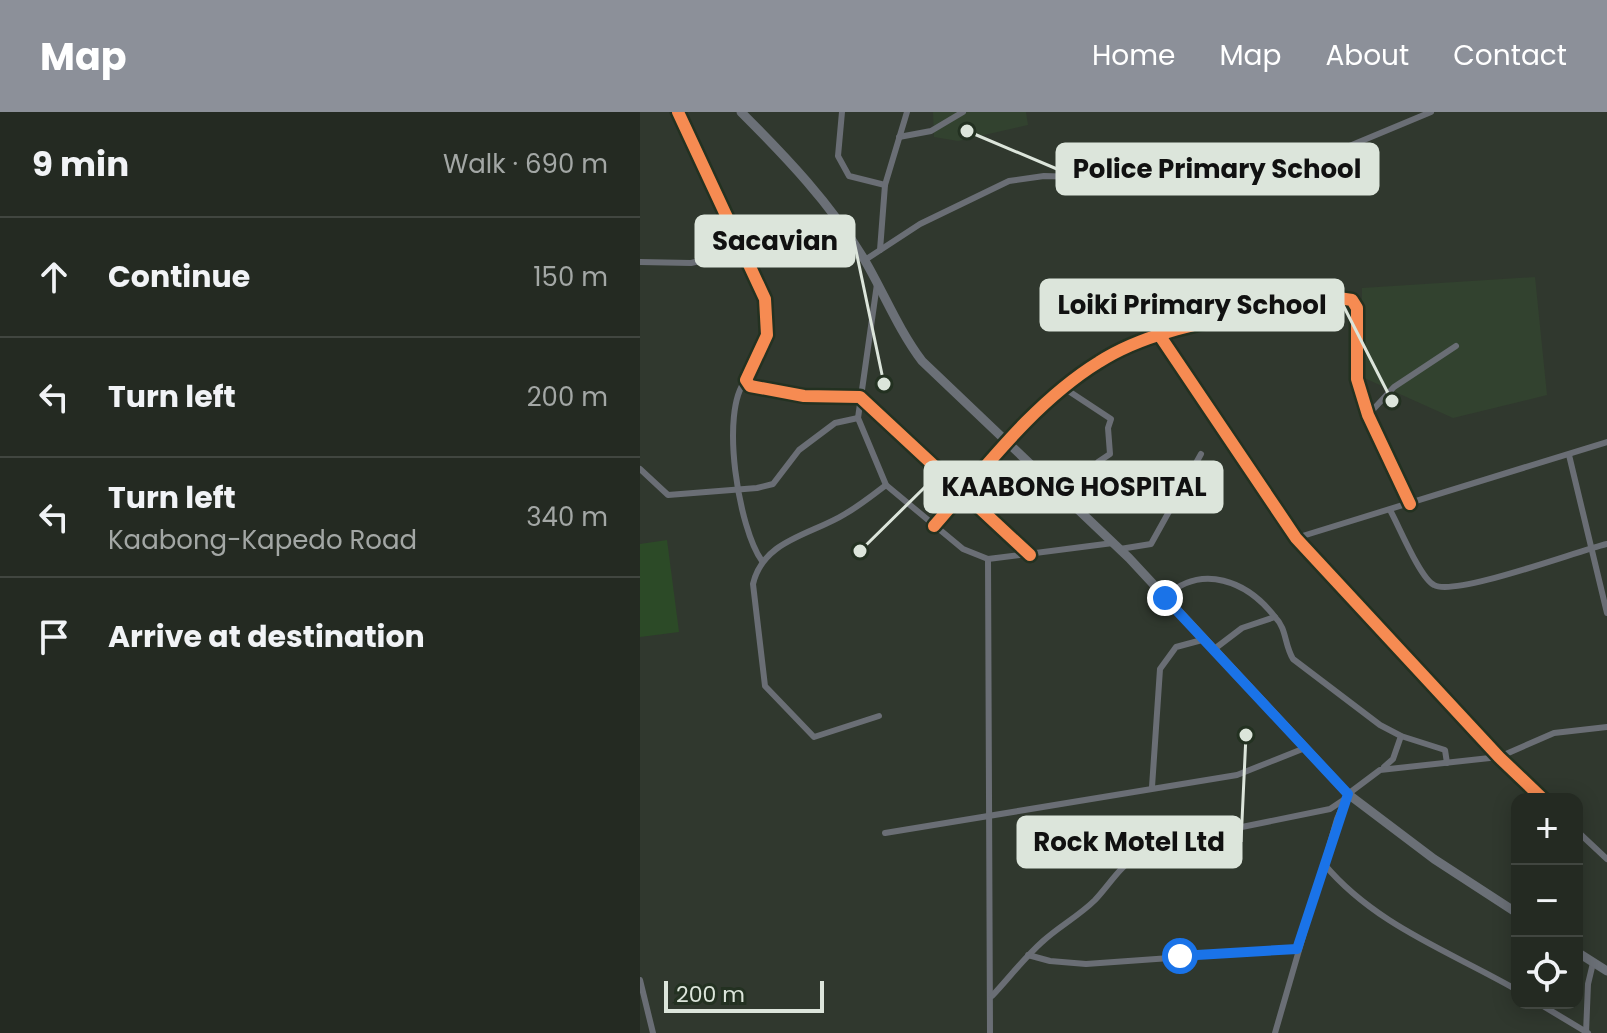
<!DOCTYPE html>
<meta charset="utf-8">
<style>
:root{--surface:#242a22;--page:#2c322a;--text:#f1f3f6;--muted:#a3a7a5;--line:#414640;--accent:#8c9099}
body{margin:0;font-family:Poppins,sans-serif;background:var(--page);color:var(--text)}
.controls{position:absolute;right:24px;bottom:24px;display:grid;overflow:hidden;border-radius:16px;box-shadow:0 4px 20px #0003}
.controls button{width:72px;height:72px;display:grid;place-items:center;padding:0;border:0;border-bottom:2px solid var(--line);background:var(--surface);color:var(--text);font:40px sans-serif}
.scale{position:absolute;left:24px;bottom:20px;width:160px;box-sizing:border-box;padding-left:8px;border:4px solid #dce5db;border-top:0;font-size:22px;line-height:28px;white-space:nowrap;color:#dce5db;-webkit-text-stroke:6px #233121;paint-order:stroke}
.stop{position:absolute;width:24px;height:24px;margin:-18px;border:6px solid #1a73e8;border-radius:50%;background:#fff}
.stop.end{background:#1a73e8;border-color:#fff;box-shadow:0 2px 8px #0008}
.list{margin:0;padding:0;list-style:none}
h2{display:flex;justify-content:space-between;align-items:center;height:104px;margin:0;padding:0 32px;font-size:34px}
h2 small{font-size:26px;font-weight:400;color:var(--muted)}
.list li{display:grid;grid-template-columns:52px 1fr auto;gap:24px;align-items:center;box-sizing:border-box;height:120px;padding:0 32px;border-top:2px solid var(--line)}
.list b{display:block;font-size:30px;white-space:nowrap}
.list p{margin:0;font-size:26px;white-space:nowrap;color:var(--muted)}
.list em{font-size:26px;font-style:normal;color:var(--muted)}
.icon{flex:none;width:44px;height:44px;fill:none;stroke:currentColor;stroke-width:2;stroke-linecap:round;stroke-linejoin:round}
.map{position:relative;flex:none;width:967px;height:921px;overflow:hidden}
header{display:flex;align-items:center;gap:48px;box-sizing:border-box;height:112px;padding:0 40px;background:var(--accent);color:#fff}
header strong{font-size:38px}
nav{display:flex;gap:44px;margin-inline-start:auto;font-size:28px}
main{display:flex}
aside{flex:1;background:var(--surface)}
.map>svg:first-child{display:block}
.built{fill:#32422f}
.green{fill:#2c4a27}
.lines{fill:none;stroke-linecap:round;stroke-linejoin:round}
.street{stroke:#6a6e75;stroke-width:6}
.secondary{stroke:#6b7077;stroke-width:9}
.cycleway-casing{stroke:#233121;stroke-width:17}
.cycleway{stroke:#f68b52;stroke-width:12}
.route{stroke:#1a73e8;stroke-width:10}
.leader{fill:none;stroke:#dce5db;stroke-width:3}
.callout-dot{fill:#dce5db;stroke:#233121;stroke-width:3}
.callout{fill:#dce5db;stroke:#dce5db;stroke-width:3}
.callout-label{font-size:26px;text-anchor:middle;font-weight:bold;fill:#111}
</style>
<header>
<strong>Map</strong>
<nav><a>Home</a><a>Map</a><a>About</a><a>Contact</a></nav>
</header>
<main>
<aside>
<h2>9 min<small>Walk · 690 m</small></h2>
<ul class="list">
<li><svg class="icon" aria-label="ahead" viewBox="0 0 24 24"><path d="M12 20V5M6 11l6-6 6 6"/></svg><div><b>Continue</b></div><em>150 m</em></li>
<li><svg class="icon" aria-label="left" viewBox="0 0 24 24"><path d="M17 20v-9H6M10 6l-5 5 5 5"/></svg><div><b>Turn left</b></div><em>200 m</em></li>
<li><svg class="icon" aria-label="left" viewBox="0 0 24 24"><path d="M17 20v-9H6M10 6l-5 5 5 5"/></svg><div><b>Turn left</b><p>Kaabong-Kapedo Road</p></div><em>340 m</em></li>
<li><svg class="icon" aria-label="arrive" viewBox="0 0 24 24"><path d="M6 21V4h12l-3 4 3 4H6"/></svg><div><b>Arrive at destination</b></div></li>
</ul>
</aside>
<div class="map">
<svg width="967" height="921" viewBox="0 0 967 921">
<rect width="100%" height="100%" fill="#30382e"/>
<!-- built -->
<g class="built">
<path d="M293 0H386L388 13 318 29 294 25Z"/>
<path d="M895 165 907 283 813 306 722 265V176Z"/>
</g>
<!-- green -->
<path class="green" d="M27 428 39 520 0 525V432Z"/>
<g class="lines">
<!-- street -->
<g class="street">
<path d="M38 0 125 187 127 223 106 268 110 274 164 284 220 285 390 443"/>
<path d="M202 0 198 44 209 64 245 73"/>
<path d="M259 25 291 19 323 0"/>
<path d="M240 138 245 73 267 0"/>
<path d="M225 148 280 112 369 69 404 64 506 67 594 60 695 40 791 0"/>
<path d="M0 150 51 151 204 117"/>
<path d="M237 172 218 306 246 373 323 437 348 447 473 431"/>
<path d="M520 224 656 426 859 645 903 687"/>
<path d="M106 268C79 299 99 418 122 449"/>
<path d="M424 276 471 307 468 316 470 342 458 350 455 371 461 377 529 396"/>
<path d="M728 303 754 275 816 234"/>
<path d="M929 343 967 501"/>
<path d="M0 357 28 383 117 376 133 372 159 338 195 311 218 306"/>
<path d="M750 398C759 414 780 466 794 473 815 485 937 439 967 432"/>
<path d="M294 414C344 357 394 290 459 250 502 222 560 211 610 201 643 194 678 181 712 188L717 196V267L728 303 770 392"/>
<path d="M656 426 967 330"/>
<path d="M480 437 511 432 561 342"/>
<path d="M348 447 350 921"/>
<path d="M525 485C562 451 607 469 635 505"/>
<path d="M573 538 602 516 635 505C647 517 644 532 653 547L740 613 761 624 805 638 807 651"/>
<path d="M239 604 174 625 125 574 113 472C123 428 171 423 205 402 219 394 233 383 246 373"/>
<path d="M744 655 753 647 761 624"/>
<path d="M512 675 520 557 536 535 562 528"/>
<path d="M937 719 967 747"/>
<path d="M245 721 597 663 665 636"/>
<path d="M684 752C735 813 809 839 877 878"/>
<path d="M388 843 410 849 446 852 657 837"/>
<path d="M0 868 13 921"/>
<path d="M352 884C369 866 384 846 402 830 418 815 439 804 455 788 471 771 480 753 502 741 529 727 573 739 587 718L690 697 705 687"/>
<path d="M898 891 948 921"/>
<path d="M635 921 697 707 708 682 740 658 859 645 914 621 967 615"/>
<path d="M946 921 948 872 953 851"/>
</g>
<!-- secondary -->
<g class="secondary">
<path d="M101 0C147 46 190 91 224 147 244 181 258 217 282 249L489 446 708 682 794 747 877 801"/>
<path d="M937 840 967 859"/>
</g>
<!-- cycleway casing -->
<g class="cycleway-casing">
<g id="cycleway">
<path d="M38 0 125 187 127 223 106 268 110 274 164 284 220 285 390 443"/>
<path d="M520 224 656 426 859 645 903 687"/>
<path d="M294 414C344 357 394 290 459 250 502 222 560 211 610 201 643 194 678 181 712 188L717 196V267L728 303 770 392"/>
</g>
</g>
<!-- cycleway -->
<use href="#cycleway" class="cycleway"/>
</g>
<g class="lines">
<!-- route -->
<path class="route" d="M525 486 708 682 657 837 540 844"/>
</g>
<!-- callouts -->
<path class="leader" d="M327 19L417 57M244 272L214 129M752 289L703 193M220 439L285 375M606 623L601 730"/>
<g class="callout-dot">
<circle cx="327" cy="19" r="8"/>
<circle cx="244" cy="272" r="8"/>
<circle cx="752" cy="289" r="8"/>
<circle cx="220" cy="439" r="8"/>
<circle cx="606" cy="623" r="8"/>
</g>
<g class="callout">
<rect x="417" y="32" width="321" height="50" rx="8"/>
<rect x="56" y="104" width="158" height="50" rx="8"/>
<rect x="401" y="168" width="302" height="50" rx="8"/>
<rect x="285" y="350" width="297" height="50" rx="8"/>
<rect x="378" y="705" width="223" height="50" rx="8"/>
</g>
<g class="callout-label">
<text x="577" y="66">Police Primary School</text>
<text x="135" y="138">Sacavian</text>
<text x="552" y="202">Loiki Primary School</text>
<text x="434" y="384">KAABONG HOSPITAL</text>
<text x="489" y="739">Rock Motel Ltd</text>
</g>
</svg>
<div class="controls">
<button>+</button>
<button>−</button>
<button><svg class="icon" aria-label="locate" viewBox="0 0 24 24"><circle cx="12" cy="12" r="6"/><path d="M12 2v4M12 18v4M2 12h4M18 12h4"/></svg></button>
</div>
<div class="scale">200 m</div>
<div class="stop" style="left:540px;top:844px"></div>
<div class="stop end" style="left:525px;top:486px"></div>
</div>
</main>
